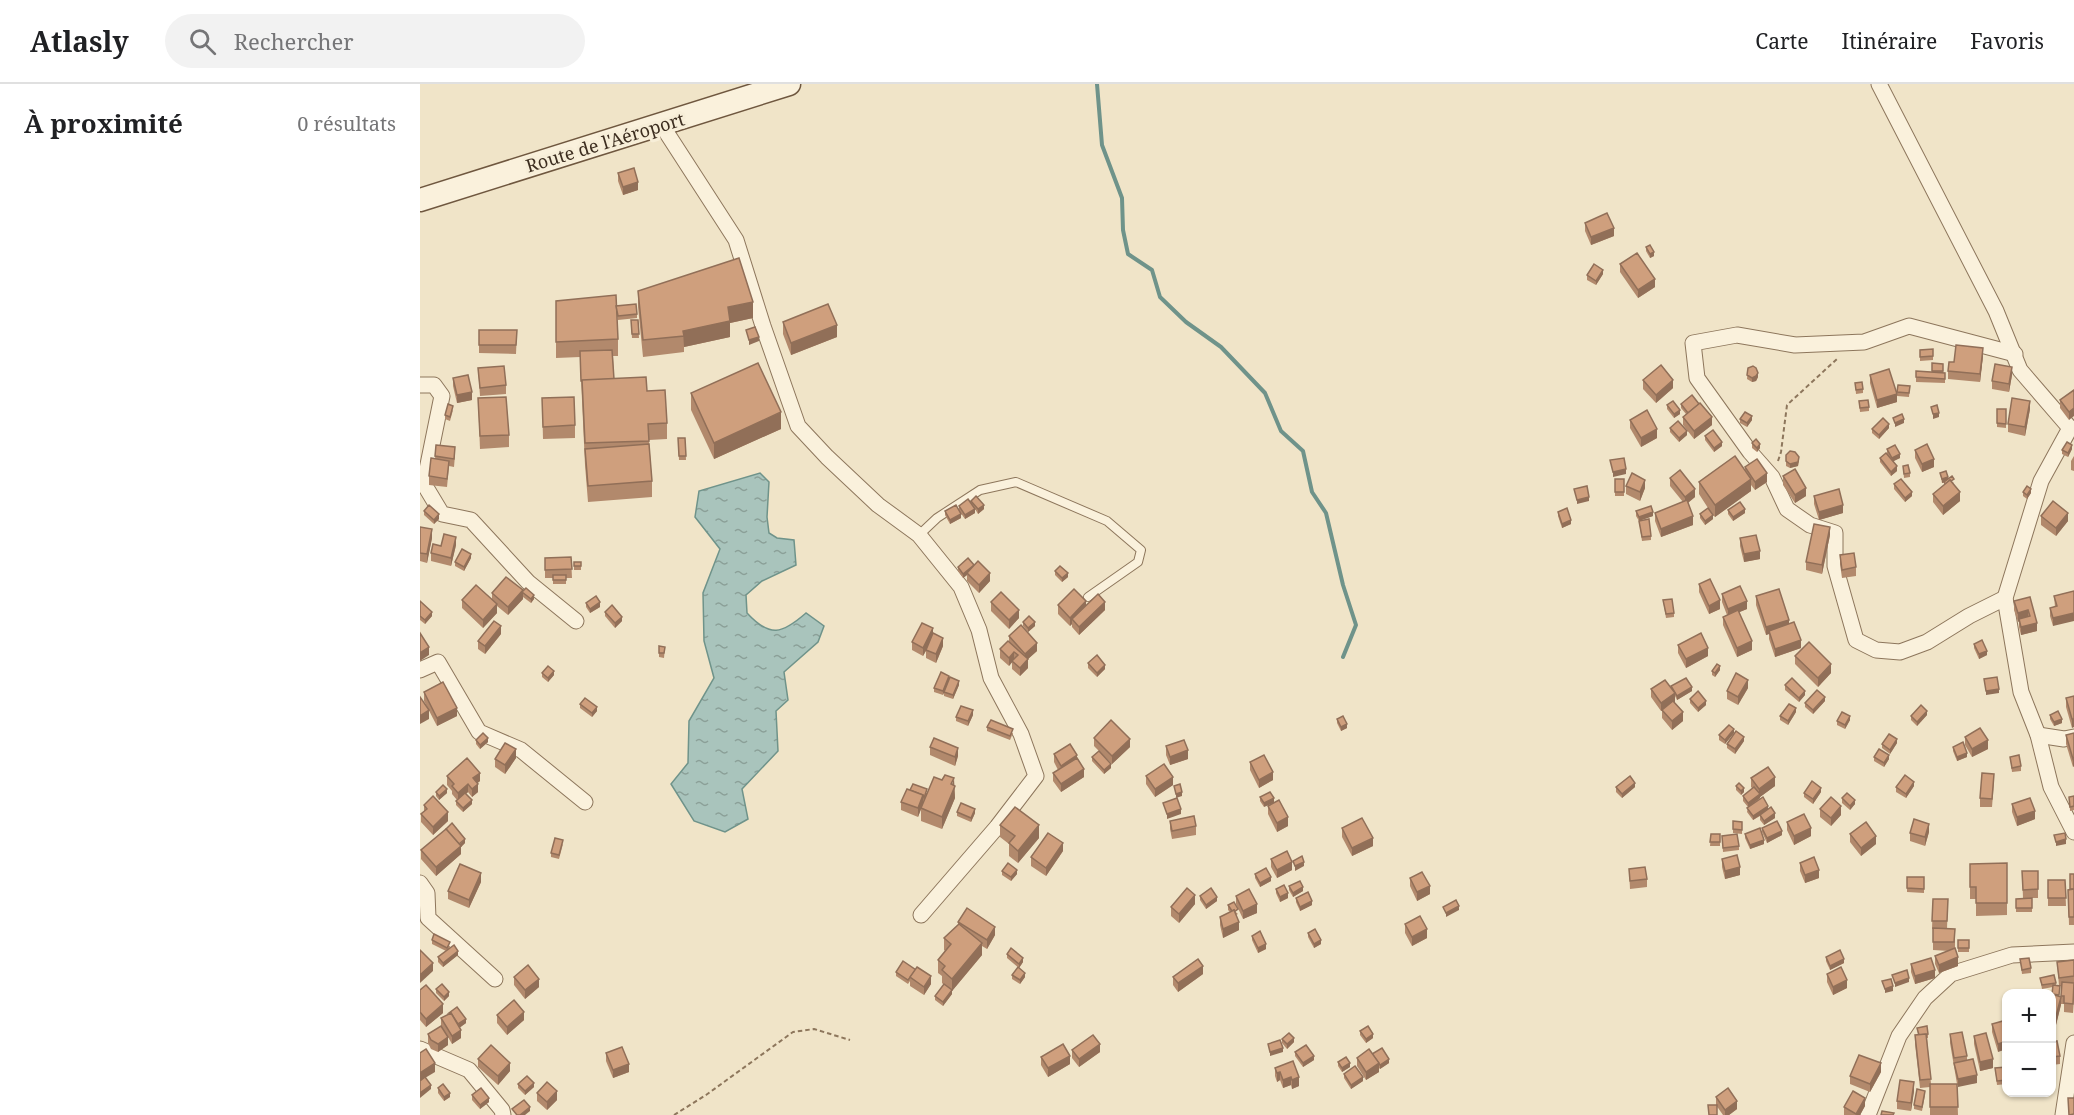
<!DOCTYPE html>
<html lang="fr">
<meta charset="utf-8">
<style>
:root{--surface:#fff;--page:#f2f2f2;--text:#202124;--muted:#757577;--line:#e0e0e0}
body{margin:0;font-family:"Noto Serif",serif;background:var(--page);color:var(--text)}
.controls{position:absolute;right:18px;bottom:18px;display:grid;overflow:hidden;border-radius:12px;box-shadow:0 2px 4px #0004}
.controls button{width:54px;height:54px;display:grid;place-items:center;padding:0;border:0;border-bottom:2px solid var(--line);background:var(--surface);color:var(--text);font:30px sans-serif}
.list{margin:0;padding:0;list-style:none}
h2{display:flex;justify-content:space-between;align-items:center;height:78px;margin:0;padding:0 24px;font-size:26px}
h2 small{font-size:20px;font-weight:400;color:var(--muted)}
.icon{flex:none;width:33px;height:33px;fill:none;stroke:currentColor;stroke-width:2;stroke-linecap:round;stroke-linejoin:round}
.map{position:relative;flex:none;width:1654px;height:1031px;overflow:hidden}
header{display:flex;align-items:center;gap:36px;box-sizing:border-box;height:84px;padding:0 30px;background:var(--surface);border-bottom:2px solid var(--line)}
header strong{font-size:28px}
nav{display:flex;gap:33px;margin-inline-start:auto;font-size:21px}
.search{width:420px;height:54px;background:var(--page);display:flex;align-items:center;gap:15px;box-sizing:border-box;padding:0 21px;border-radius:33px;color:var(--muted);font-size:22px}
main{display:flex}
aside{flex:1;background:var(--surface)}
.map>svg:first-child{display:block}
.water{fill:url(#water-ripples);stroke:#6f938a;stroke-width:1.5}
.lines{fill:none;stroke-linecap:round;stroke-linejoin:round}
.stream{stroke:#6f938a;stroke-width:4}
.service-casing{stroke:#8d765c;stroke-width:10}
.minor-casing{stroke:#8d765c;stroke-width:17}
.secondary-casing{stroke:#6f573f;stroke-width:25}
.path{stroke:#8d765c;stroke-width:2;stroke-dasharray:4.5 3;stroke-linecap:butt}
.service{stroke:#faf1dc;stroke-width:8}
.minor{stroke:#faf1dc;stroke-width:15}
.secondary{stroke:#faf1dc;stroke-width:22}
.wall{fill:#b2896c;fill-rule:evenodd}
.shaded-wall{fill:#916f58}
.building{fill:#cf9f7d;stroke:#916f58;stroke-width:1.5}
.labels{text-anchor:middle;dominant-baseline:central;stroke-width:6;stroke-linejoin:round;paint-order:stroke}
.street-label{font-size:18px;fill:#3d2e20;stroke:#f7eed8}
</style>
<header>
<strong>Atlasly</strong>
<div class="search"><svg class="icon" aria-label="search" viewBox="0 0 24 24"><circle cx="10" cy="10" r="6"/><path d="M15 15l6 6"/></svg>Rechercher</div>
<nav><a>Carte</a><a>Itinéraire</a><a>Favoris</a></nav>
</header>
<main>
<aside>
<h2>À proximité<small>0 résultats</small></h2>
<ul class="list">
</ul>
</aside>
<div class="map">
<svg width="1654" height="1031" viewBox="0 0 1654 1031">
<defs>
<pattern id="water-ripples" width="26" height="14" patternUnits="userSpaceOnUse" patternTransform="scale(1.5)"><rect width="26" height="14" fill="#a9c4bc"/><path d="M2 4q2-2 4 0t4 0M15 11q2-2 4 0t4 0" fill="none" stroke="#8ba098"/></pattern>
</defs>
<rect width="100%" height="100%" fill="#f0e4c8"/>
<!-- water -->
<path class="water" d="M340 389 349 398 347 433 349 449 357 454 374 456 376 481 342 497 326 511 327 529C350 554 362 550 386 529L404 542 398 558 364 588 368 616 356 627 358 667 322 705 328 735 305 748 274 737 251 700 268 679 269 637 294 594 284 557 283 509 300 465 275 433 279 407Z"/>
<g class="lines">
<!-- stream -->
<path class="stream" d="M677 0 682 61 702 114 703 146 708 170 732 186 740 213 766 238 801 263 845 309 861 347 883 367 892 408 906 429 923 501 936 541 923 573"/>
<!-- service casing -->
<g class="service-casing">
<path id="service" d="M499 451 517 434 560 406 596 398 687 437 721 466 718 478 668 513"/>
</g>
<!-- minor casing -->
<g class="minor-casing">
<g id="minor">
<path d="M1459 0 1576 227 1600 286 1650 344 1621 397 1585 514 1601 608 1618 651 1631 703 1654 748"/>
<path d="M241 40 316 156 343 242 378 342 407 373 458 421 499 451 541 503 559 546 571 594 601 650 616 692 577 743 501 831"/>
<path d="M0 301H14L22 312 4 400 22 430 51 436 108 498 156 537"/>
<path d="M1585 514 1549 532 1507 558 1480 568 1456 566 1436 556 1415 482V449L1390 441 1367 425 1352 393 1330 368 1277 294 1273 259 1317 251 1375 261 1444 258 1489 242 1595 270"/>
<path d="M0 586 18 578 59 648 101 666 165 718"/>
<path d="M1618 651 1644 655 1654 653"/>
<path d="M0 799 7 809 8 834 75 895"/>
<path d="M0 965 49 986 82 1026 83 1031"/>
<path d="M1448 1031 1479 952 1505 914 1531 890 1592 871 1654 868"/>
<path d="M1643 1031 1654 959"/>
</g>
</g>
<!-- secondary casing -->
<g class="secondary-casing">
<path id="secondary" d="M0 116 369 0"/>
</g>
<!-- path -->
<g class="path">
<path d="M1358 377 1361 368 1367 321 1418 274"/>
<path d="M254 1031 286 1011 373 948 394 945 430 956"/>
</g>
<!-- service -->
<use href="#service" class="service"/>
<!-- minor -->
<use href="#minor" class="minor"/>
<!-- secondary -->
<use href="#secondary" class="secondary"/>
</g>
<!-- wall -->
<g class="wall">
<path d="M198 89 218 106 203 111 198 97Z"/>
<path d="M1165 139 1194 152 1171 161 1165 147Z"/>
<path d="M1226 163 1234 172 1230 174 1226 167Z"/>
<path d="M1200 180 1235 203 1218 214 1200 188Z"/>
<path d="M1183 190 1176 201 1167 196V191Z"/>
<path d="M218 207 333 234 310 239V253L264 263V268L223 273 218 223Z"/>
<path d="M136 217 198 255V272H193L194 295 227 307 247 339V355L229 356 232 397V413L168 418 165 381 160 273 136 274Z"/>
<path d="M196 227 217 230V234L198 236Z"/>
<path d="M211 236H218L219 254H212Z"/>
<path d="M363 238 417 253 371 271 363 250Z"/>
<path d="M59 246H97L96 270 59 269Z"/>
<path d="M1513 265V276L1500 277V266Z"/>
<path d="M1563 272 1560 298 1528 295V287L1534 278Z"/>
<path d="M1512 279 1523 280V289H1525V299L1496 298V287L1512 288Z"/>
<path d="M58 284 86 301V310L60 312Z"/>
<path d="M1328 284 1338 293 1336 297 1332 298 1327 295Z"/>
<path d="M1450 291 1477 318 1457 324 1450 299Z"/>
<path d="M1592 291 1589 308 1572 305V297Z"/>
<path d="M33 294 52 316 37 319 33 302Z"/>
<path d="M1223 296 1253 304 1236 319 1223 305Z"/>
<path d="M1435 299 1443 305V309L1436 310Z"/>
<path d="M1478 301 1490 302 1489 313 1477 312Z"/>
<path d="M1654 306 1649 336 1640 324V316Z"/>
<path d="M271 309 361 345 294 375 271 326Z"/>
<path d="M58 314 89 351V363L60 365Z"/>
<path d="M122 314 155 341V354L123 355Z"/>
<path d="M1439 317 1449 323V327L1440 328Z"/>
<path d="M1261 320H1279L1292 341 1274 355 1263 341V333L1266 330 1261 324Z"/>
<path d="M1247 321 1260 330 1254 334 1247 325Z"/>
<path d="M1577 325H1586V344L1577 343Z"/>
<path d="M1610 325 1605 352 1588 348V340Z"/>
<path d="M33 326 30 337 25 335V331Z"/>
<path d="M1320 335 1332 336 1327 343 1320 339Z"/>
<path d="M1210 336 1237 354 1221 363 1210 344Z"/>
<path d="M1250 344 1267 351 1259 358 1250 348Z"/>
<path d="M1469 344 1459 355 1452 349V345Z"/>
<path d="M1285 352 1302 362 1294 368 1285 356Z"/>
<path d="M258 354H265L266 376H259Z"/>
<path d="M1332 359 1340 364 1337 368 1332 364Z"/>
<path d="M16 361 35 371 34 383 29 382 27 403 9 401V392L15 375Z"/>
<path d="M1467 365 1480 374 1473 377 1477 387 1471 392 1460 378V374L1467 369Z"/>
<path d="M1652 365 1648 373 1642 370V366Z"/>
<path d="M1495 366 1514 383 1502 388 1495 374Z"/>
<path d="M1654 372V387L1651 386V377Z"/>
<path d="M1366 376 1379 377 1378 382 1370 384 1366 382Z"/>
<path d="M1483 382 1490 389V393L1484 394Z"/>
<path d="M1325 383 1347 398 1335 406 1331 401V407L1295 433 1293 431V435L1285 441 1280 434V430L1288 424 1279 410V398L1325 386Z"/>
<path d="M1520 389 1534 399 1533 400 1540 417 1523 431 1513 418V410L1524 401V398L1522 399Z"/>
<path d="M1363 392 1386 412 1375 419 1363 401Z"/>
<path d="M1250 394 1275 413 1268 419 1273 441 1241 453 1235 437V429L1263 418 1250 402Z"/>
<rect x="1195" y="395" width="9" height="17"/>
<path d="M1474 400 1492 412 1485 418 1474 405Z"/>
<path d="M1206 402 1225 404 1220 417 1206 410Z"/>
<path d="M1603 408 1611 409 1607 415 1603 412Z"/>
<path d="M1394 412 1423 429 1399 436 1394 420Z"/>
<path d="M551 417 564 425 558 430 555 425V429L545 435 540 428 541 434 530 440 525 431V427L539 425V422L551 419Z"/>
<path d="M1308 426 1325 429 1313 437 1308 430Z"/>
<path d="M4 427 19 435 14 440 4 431Z"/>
<path d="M1216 427 1233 432 1221 436 1231 452V456L1222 457 1219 437 1216 432Z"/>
<path d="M1138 428 1151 440 1142 444 1138 432Z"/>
<path d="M1621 432 1648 437 1636 452 1621 441Z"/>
<path d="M0 443 12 454 7 479 0 477Z"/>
<path d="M1410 451 1402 490 1386 486V478Z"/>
<path d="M1320 454 1340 475 1324 478 1320 462Z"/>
<path d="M36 461 31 482 11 477V469L21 462Z"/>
<path d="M1420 471 1436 483V492L1422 494 1420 480Z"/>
<path d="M151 473 152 494H146V500H133V494H125V474Z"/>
<path d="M51 474 44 487 35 482V478Z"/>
<rect x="154" y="478" width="7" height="8"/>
<path d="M554 481 570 497 559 509 547 497V491L543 494 538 487V483Z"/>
<path d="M635 487 648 493 642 498 635 491Z"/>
<path d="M1279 500 1300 525 1289 530 1279 508Z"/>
<path d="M103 506 114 515 111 519 103 513V515L88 531 77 522V529L63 544 42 524V516H72V509Z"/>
<path d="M1654 507 1633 542 1630 532V524L1635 523 1634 512Z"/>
<path d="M1302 510 1327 525 1319 528 1332 566 1317 573 1303 541V533L1307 531 1302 518Z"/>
<path d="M1336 512 1369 540 1381 564 1355 573 1349 555V550L1346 551 1336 521Z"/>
<path d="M1610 513 1617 547 1601 551 1599 543V537L1598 538 1594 526V517Z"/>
<path d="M1243 516 1254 529V533L1246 534Z"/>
<path d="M0 518 12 532 5 540 0 536Z"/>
<path d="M571 518 599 534 589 545 571 527Z"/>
<path d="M166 519 180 523 170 529 166 523Z"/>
<path d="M638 521 666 522 685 526 659 551 652 543V540L650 542 638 530Z"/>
<path d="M185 528 202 537 195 544 185 532Z"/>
<path d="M603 538 615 542 608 548 603 542Z"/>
<path d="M513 549 523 562 516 579 506 574V567L503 572 492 566V558Z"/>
<path d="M81 550 65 570 58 565V557Z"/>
<path d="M589 552 617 567 608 575V584L600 592 592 585V578L589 582 580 574V565L589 558Z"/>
<path d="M1554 560 1567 571 1559 575 1554 564Z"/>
<path d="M1258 561 1288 572 1266 584 1258 569Z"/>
<path d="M239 562 245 563 244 574 239 573Z"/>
<path d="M1375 572 1411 589 1398 603 1375 580Z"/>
<path d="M668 579 685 585 677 593 668 584Z"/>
<path d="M1300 586 1295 593 1292 591V587Z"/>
<path d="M122 589 134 591 128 598 122 593Z"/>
<path d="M529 596 539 601 533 615 524 612V608L526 603 523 611 514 608V604Z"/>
<path d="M1365 601 1385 611 1379 618 1365 606Z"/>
<path d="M1251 602 1272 607 1257 616 1255 612 1254 618 1263 637 1252 646 1242 634V626L1241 627 1231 613V605H1251Z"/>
<path d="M1328 604 1318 621 1307 615V607Z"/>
<path d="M4 608 37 632 17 642 4 617Z"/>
<path d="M1654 612 1652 644 1646 623V614Z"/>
<path d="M1270 615 1286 621 1278 628 1270 619Z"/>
<path d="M1405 617 1393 630 1385 623V619Z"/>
<path d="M160 620 177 627 172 633 160 624Z"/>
<path d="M1376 628 1368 641 1360 636V632Z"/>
<path d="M553 631 548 642 536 637V633Z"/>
<path d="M1507 631 1497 642 1491 636V632Z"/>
<path d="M1630 631 1642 639 1634 642 1630 635Z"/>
<path d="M917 635 927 644 921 647 917 639Z"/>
<path d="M1430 636 1425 645 1417 641V637Z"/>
<path d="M567 643 593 649 590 656 567 647Z"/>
<path d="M1314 649 1305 660 1299 656V651Z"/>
<path d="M1654 649V682L1653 683 1646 660V651Z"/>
<path d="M1545 653 1568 665 1552 673 1545 661Z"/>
<path d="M674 654 710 663 692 680 680 668 691 684 684 690 672 677V673L679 667 674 662Z"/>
<path d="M56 656 68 658 60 665 56 660Z"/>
<path d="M1324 657 1315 670 1307 664V660Z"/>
<path d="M1477 659 1470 670 1462 664V660Z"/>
<path d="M746 662 768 675 750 681 746 671Z"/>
<path d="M510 663 538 672 535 682 510 671Z"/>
<path d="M1533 663 1547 673 1537 677 1533 667Z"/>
<path d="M634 670 657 674 664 693 641 708 633 697V689L638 686 634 678Z"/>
<path d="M1454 673 1469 675 1464 683 1454 677Z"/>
<path d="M1590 673 1601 682V687L1592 688Z"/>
<path d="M96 674 85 690 75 683V675Z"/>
<path d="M830 678 853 696 839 704 830 686Z"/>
<path d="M27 692 60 697 57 699 58 708 52 713 48 708 46 710 52 720 43 728 36 721V717L37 716 32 710V707L27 701Z"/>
<path d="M726 692 753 701 735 713 726 700Z"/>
<path d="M1331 694 1355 702 1340 713V714L1332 721 1348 725 1355 734 1344 741 1340 736V732L1333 736 1327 728 1328 723 1323 717V712L1333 705 1331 703Z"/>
<path d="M1574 698 1572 723H1560V714Z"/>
<path d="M534 701 535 714 522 745 501 737V725L498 733 481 726V718L490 706 507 709Z"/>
<path d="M1316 702 1324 708 1321 711 1316 706Z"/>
<path d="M1494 702 1486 714 1476 708V703Z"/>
<path d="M1196 703H1215L1202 714 1196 708Z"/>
<path d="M16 708 27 709 19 716 16 712Z"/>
<path d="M850 708 844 723 840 717V713Z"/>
<path d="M1401 708 1393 720 1384 713V709Z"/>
<path d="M1654 712V726L1650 727 1649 713Z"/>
<path d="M1422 714 1435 720 1430 726 1422 719Z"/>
<path d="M1592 720 1615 735 1597 742 1592 728Z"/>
<path d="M4 721 28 737 13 751 1 738V730L4 728Z"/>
<path d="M848 722 868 742 857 748 848 730Z"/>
<path d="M1400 725 1421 731 1411 742 1400 733Z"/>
<path d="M537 728 555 729 551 738 537 732Z"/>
<path d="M750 737 776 742V751L752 755 750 745Z"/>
<path d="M1313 737 1322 738V750L1313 749Z"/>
<path d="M1367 738 1391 752 1374 761 1367 746Z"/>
<path d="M580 741 619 754 598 779 589 772V760L580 753Z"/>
<path d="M922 744 953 762 932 772 922 753Z"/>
<path d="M1342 744 1362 751 1347 759 1342 748Z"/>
<path d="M1509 748 1505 762 1490 757V749Z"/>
<path d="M1291 750H1300V762H1290Z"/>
<path d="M1325 750 1344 760 1330 765 1325 754Z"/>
<path d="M1430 750 1456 760 1441 772 1430 758Z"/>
<path d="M1302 752 1319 762V766L1303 768Z"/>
<path d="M45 759 41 763V770L16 792 1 775V766Z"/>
<path d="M143 760 139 775 131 773V769Z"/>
<path d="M643 767 626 792 611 782V773Z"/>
<path d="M851 775 872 786 857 794 851 783Z"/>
<path d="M1302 775 1320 791 1305 795 1302 783Z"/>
<path d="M1380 779 1399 794 1385 799 1380 787Z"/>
<path d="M1587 779V831L1556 832V815H1550V780Z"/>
<path d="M1209 785 1227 795V803L1210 805Z"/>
<path d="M582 787 597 790 591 797 582 791Z"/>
<path d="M1602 787H1618V814H1603Z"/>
<path d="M835 790 851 797 840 803 835 794Z"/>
<path d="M1654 790V841H1649L1648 806 1650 805Z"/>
<path d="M1487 793H1504V809L1487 808Z"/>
<path d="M990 794 1010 810 997 817 990 802Z"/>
<path d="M1628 796H1645L1646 822H1628Z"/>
<path d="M61 798 49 824 28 815V807Z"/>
<path d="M869 802 883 807 873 813 869 806Z"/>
<path d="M856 805 868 814 860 818 856 809Z"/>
<path d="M780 812 797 817 786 825 780 816Z"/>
<path d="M816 812 837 829 823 835 816 820Z"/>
<path d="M876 814 892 821 880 827 876 818Z"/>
<path d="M1612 814V828H1596V815Z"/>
<path d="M1513 815H1528L1527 845H1535V865L1538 882 1519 889 1515 880V872L1529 867 1513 866V845H1512Z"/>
<path d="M775 820 759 839 751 832V823Z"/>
<path d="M808 821 818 830 816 831 819 846 803 854 800 841V833L810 828 808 826Z"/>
<path d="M538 838 575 851 567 865 562 862V871L532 907V910L523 922 515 916V912L524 901 522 899V892L518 889V876L525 867 524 866V854L538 841Z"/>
<path d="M985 840 1007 854 992 862 985 849Z"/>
<path d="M888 849 901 860 894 864 888 853Z"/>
<path d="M832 852 846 865 838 869 832 856Z"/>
<path d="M12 856 30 862 29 865 38 871 23 883 18 878V873L26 867 12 860Z"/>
<rect x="1538" y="856" width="11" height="12"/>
<path d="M587 870 603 878 599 884 587 874Z"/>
<path d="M1406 873 1424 879 1410 886 1406 877Z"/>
<path d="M1600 875 1611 884V889L1602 890Z"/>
<path d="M1654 876V914L1653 929 1644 928V920H1641L1635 945 1632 944V910V911L1633 903 1622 905 1620 894 1636 899V901L1639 902 1637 878ZM1639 902H1642L1641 913H1639Z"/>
<path d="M1491 880 1515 894 1495 900 1491 888Z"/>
<path d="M476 888 511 900 504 911 490 902V897L488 900 476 892Z"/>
<path d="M783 890 758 908 753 901V893Z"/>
<path d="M1407 890 1427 904 1413 911 1407 898Z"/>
<path d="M592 891 605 893 600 900 592 895Z"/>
<path d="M94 893 119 903 105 915 94 901Z"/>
<path d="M16 905 29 912 24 917 16 909Z"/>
<path d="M0 906 23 929 6 943 0 936Z"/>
<path d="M77 931 104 936 87 951 77 939Z"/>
<path d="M21 934 46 939 40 943 41 954 32 960 28 953V961L18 968 11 965 8 959V950L21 942Z"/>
<path d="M1587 936V946L1578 968 1572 948V940H1584V937Z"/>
<path d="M1497 944 1508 950V954H1507L1511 1000H1537L1530 959V950L1547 972V976L1557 999 1537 1001 1538 1031H1510V1003L1500 1004 1495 960V951H1498Z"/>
<path d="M940 947 953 954 946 959 940 951Z"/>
<path d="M1554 952 1573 984 1560 987 1554 960Z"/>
<path d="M862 955 874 958 867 965 862 959Z"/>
<path d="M1632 958 1640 972V980L1632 981Z"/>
<path d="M652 966 680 968 659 983 652 974Z"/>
<path d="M875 968 894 976 883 983 875 972Z"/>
<path d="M186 969 209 988 193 994 186 977Z"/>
<path d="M952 970 969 979 960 985 959 984V988L946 996 937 982V974Z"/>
<path d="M621 973 650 980 628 993 621 981Z"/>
<path d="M58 975 90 987 78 1001 58 983Z"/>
<path d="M873 977 879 1002 872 1005 871 1001 863 1004 860 996 857 998 855 992V984Z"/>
<path d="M918 978 930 983 922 988 918 982Z"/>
<path d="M1575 984 1587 986V1000L1577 1001Z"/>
<path d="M1461 988 1450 1008 1430 1000V992Z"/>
<path d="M924 990 943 997 931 1005 924 994Z"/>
<path d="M98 1000 114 1003 105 1011 98 1004Z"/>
<path d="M18 1004 30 1013 24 1017 18 1009Z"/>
<path d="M1494 1007 1491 1027 1477 1025V1017Z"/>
<path d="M117 1009 137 1016 127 1026 117 1017Z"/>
<path d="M52 1011 69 1018 60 1025 52 1016Z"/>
<path d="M1505 1011 1502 1027 1494 1025V1021Z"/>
<path d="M1296 1013 1317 1025 1309 1031H1303L1296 1021Z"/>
<path d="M1445 1022 1440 1031H1424V1023Z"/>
</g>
<!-- shaded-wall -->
<g class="shaded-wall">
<path d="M218 98V106L203 111V103Z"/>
<path d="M1194 144V152L1171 161V153Z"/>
<path d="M1234 168V172L1230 174V170Z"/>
<path d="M1183 186V190L1176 201V197Z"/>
<path d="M1235 195V203L1218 214V206Z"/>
<path d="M333 218V234L310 239V253L264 263 263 247 308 223Z"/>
<path d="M417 241V253L371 271V259Z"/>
<path d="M339 253V257L329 261V256Z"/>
<path d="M1563 264V272L1560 298V290Z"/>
<path d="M1592 283V291L1589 308V300Z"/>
<path d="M1338 289V293L1336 297 1332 298V294Z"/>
<path d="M1253 296V304L1236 319V311Z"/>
<path d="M52 308V316L37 319V311Z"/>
<path d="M1477 310V318L1457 324V316Z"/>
<path d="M1610 317V325L1605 352V343Z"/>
<path d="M1654 324V332L1649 336V328Z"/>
<path d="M1260 326V330L1254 334V330Z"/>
<path d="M361 328V345L294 375V359Z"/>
<path d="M1519 329V333L1513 335V330Z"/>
<path d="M1332 332V336L1327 343V339Z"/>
<path d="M1292 333V341L1274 355V347Z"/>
<path d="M1484 335V339L1475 343V339Z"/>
<path d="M1469 340V344L1459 355V351Z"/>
<path d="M1237 345V354L1221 363V354Z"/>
<path d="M1267 347V351L1259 358V354Z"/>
<path d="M1302 358V362L1294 368V364Z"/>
<path d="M1340 360V364L1337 368V364Z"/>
<path d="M1652 361V365L1648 373V369Z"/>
<path d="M1480 370V374L1472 378V374Z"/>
<path d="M1379 373 1378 382 1370 384V380Z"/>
<path d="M1514 375V383L1502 388V380Z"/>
<path d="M1477 382V387L1471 392V388Z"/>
<path d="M1206 385V390L1193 393V388Z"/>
<path d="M1347 389V398L1335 406V398Z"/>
<path d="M1528 393V397L1522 399V395Z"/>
<path d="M1331 395V407L1295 433V421Z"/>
<path d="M1225 396V404L1220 417V408Z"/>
<path d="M1386 404V412L1375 419V411Z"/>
<path d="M1275 405V413L1265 421V413Z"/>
<path d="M1611 405V409L1607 415V411Z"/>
<path d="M1492 408V412L1485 418V414Z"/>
<path d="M1540 408V417L1523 431V422Z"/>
<path d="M1169 413V417L1157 420V416Z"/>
<path d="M564 421V425L558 430V425Z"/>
<path d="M1423 421V429L1399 436V428Z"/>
<path d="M555 425V429L545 435V431Z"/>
<path d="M1325 425V429L1313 437V433Z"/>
<path d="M1233 428V432L1219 437V433Z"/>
<path d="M1648 429V437L1636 452V444Z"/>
<path d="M19 430V435L14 440V436Z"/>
<path d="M541 430V434L530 440V436Z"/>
<path d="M1293 431V435L1285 441V437Z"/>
<path d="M1273 432V441L1241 453V445Z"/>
<path d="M1151 436V440L1142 444V440Z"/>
<path d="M1410 443V451L1402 490V481Z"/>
<path d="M12 445V454L7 479V470Z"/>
<path d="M36 453V461L31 482V474Z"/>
<path d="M1340 467V475L1324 478V470Z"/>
<path d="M51 470V474L44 487V483Z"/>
<path d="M554 481V485L547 489V491L543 494V490Z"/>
<path d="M570 489V497L559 509V501Z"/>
<path d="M648 489V493L642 498V494Z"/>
<path d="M103 506V515L88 531V523Z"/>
<path d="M114 511V515L111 519V515Z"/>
<path d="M1300 516V525L1289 530V522Z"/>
<path d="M666 517V526L652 535V540L650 542V534Z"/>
<path d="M1327 517V525L1308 533V525Z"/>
<path d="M180 518V523L170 529V525Z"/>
<path d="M685 518V526L659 551V543Z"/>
<path d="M77 520V529L63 544V536Z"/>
<path d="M599 526V534L589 545V536Z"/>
<path d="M1608 526V535H1599V537L1598 538V529Z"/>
<path d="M12 528V532L5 540V536Z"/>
<path d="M1654 529V537L1633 542V534Z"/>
<path d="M202 533V537L195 544V539Z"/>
<path d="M1369 536V544L1349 547V550L1346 551V543Z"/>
<path d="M615 538V542L608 548V544Z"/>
<path d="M1617 539V547L1601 551V543Z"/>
<path d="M81 542V550L65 570V562Z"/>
<path d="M513 544V553L503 572V564Z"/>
<path d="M523 554V562L516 579V570Z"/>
<path d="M1381 556V564L1355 573V565Z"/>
<path d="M1332 557V566L1317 573V564Z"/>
<path d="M617 559V567L608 575V584L600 592V584L605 578V570Z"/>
<path d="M9 563V571L0 577V569Z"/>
<path d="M1288 564V572L1266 584V575Z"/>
<path d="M1567 567V571L1559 575V570Z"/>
<path d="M594 568V576L589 582V574Z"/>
<path d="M1411 580V589L1398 603V594Z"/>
<path d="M685 581V585L677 593V589Z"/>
<path d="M1300 582V586L1295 593V589Z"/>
<path d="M134 587V591L128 598V594Z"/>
<path d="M529 592V596L523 611V607Z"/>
<path d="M1328 596V604L1318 621V613Z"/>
<path d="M539 597V601L533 615V611Z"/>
<path d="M1272 603V607L1257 616V612Z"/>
<path d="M1579 605V609L1566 611V607Z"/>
<path d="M1385 607V611L1379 618V614Z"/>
<path d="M1255 609V618L1241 627V619Z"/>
<path d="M1405 613V617L1393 630V626Z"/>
<path d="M1286 617V621L1278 628V624Z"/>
<path d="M177 623V627L172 633V629Z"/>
<path d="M37 624V632L17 642V634Z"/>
<path d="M1376 624V628L1368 641V637Z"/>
<path d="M9 626V635L0 640V632Z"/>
<path d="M553 626V631L548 642V637Z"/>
<path d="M1507 627V631L1497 642V638Z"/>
<path d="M1263 628V637L1252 646V637Z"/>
<path d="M1430 632V636L1425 645V641Z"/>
<path d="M1642 635V639L1634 642V638Z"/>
<path d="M1652 635H1654V643L1652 644Z"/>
<path d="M927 640V644L921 647V643Z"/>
<path d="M1314 645V649L1305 660V656Z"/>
<path d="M1324 653V657L1315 670V665Z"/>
<path d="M68 654V658L60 665V661Z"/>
<path d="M710 655V663L692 680V672Z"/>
<path d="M1477 655V659L1470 670V666Z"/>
<path d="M1568 656V665L1552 673V665Z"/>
<path d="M538 664V672L535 682V673Z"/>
<path d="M96 665V674L85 690V681Z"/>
<path d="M768 666V675L750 681V673Z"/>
<path d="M1547 669V673L1537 677V673Z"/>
<path d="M657 671V680L641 690V682Z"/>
<path d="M1469 671V675L1464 683V679Z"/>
<path d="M1654 674V682L1653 683V675Z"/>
<path d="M691 680V684L684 690V686Z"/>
<path d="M664 685V693L641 708V700Z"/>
<path d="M853 688V696L839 704V696Z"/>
<path d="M60 689V697L53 703V694Z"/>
<path d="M753 693V701L735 713V705Z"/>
<path d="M1355 693V702L1340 713V714L1328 723V719L1339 711V705Z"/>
<path d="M534 694 535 714 522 745V733Z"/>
<path d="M1494 698V702L1486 714V710Z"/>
<path d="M1215 699V703L1202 714V710Z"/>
<path d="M48 700V708L38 717V709Z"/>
<path d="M58 700V708L52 713V705Z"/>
<path d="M1324 704V708L1321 711V707Z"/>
<path d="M1401 704V708L1393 720V715Z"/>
<path d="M27 705V709L19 716V712Z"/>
<path d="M762 708V712L756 714V710Z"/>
<path d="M503 711V720L498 733V724Z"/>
<path d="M854 714V719L844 723V719Z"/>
<path d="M52 716V720L43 728V724Z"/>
<path d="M1435 716V720L1430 726V722Z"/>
<path d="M1348 722V726L1333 736V732Z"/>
<path d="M1421 722V731L1411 742V734Z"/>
<path d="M555 725V729L551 738V734Z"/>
<path d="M761 725V730L747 735V730Z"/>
<path d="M1615 727V735L1597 742V733Z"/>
<path d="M28 728V737L13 751V743Z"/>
<path d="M1355 729V734L1344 741V737Z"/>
<path d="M868 733V742L857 748V739Z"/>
<path d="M1509 740V748L1505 762V753Z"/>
<path d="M619 741V754L598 779V767Z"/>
<path d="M1391 744V752L1374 761V752Z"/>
<path d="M1362 747V751L1347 759V754Z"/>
<path d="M1456 752V760L1441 772V764Z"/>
<path d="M953 754V762L932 772V764Z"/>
<path d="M45 755V759L41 763V770L16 792V783Z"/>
<path d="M1646 755V760L1636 762V758Z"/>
<path d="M1344 756V760L1330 765V761Z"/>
<path d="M643 759V767L626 792V784Z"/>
<path d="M872 778V786L857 794V786Z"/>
<path d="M884 778V782L875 787V782Z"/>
<path d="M1320 783V791L1305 795V787Z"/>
<path d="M597 786V790L591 797V793Z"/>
<path d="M1399 786V794L1385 799V791Z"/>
<path d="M61 789V798L49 824V816Z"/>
<path d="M851 793V797L840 803V799Z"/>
<path d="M1010 802V810L997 817V808Z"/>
<path d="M883 803V807L873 813V809Z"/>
<path d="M868 809V814L860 818V813Z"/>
<path d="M775 811V820L759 839V830Z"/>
<path d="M797 813V817L786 825V821Z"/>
<path d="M892 817V821L880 827V823Z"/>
<path d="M837 820V829L823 835V827Z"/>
<path d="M1039 822V826L1026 833V829Z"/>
<path d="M819 838V846L803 854V845Z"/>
<path d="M575 843V851L567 865V856Z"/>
<path d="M1007 845V854L992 862V853Z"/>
<path d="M901 856V860L894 864V860Z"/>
<path d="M562 859V871L532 907V895Z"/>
<path d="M846 860V865L838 869V864Z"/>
<path d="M38 867V871L23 883V879Z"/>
<path d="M1538 873V882L1519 889V881Z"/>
<path d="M603 874V878L599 884V880Z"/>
<path d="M1424 875V879L1410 886V882Z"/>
<path d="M13 879V887L0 899V891Z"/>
<path d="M783 882V890L758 908V899Z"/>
<path d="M1515 886V894L1495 900V892Z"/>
<path d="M605 889V893L600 900V896Z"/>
<path d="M511 892V900L504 911V903Z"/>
<path d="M1489 894V898L1475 903V899Z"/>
<path d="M119 895V903L105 915V906Z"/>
<path d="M1427 896V904L1413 911V903Z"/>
<path d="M1473 902V907L1465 909V905Z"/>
<path d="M532 906V910L523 922V918Z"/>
<path d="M29 908V912L24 917V913Z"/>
<path d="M1641 913V921L1635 945V936Z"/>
<path d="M23 920V929L6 943V935Z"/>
<path d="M104 928V936L87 951V943Z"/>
<path d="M46 935V939L38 945V941Z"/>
<path d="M41 946V954L32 960V952Z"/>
<path d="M953 950V954L946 959V955Z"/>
<path d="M28 953V961L18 968V960Z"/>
<path d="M874 954V958L867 965V960Z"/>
<path d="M1587 957V965L1578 968V960Z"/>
<path d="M680 960V968L659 983V975Z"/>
<path d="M863 964V968L850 972V968Z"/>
<path d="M650 972V980L628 993V984Z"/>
<path d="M894 972V976L883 983V979Z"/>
<path d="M969 975V979L960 985V981Z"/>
<path d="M1573 975V984L1560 987V978Z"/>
<path d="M15 979V988L0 997V989Z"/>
<path d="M90 979V987L78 1001V992Z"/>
<path d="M930 979V983L922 988V984Z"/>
<path d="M959 979V988L946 996V988Z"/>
<path d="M1461 979V988L1450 1008V1000Z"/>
<path d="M209 980V988L193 994V986Z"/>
<path d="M860 988V996L857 998V989Z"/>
<path d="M1557 991V999L1538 1003V995Z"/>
<path d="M871 993V1001L863 1004V996Z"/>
<path d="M879 993V1002L872 1005V996Z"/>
<path d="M943 993V997L931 1005V1001Z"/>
<path d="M1494 998V1007L1491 1027V1019Z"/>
<path d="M114 999V1003L105 1011V1007Z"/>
<path d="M11 1001V1005L0 1014V1009Z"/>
<path d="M137 1007V1016L127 1026V1018Z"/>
<path d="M30 1009V1013L24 1017V1013Z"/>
<path d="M69 1014V1018L60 1025V1021Z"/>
<path d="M1445 1014V1022L1440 1031H1436Z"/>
<path d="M1317 1017V1025L1309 1031H1305V1026Z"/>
<path d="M110 1023V1027L105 1031H100Z"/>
</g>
<!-- building -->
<g class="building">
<path d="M214 84 218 98 203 103 198 89Z"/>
<path d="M1187 129 1194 144 1171 153 1165 139Z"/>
<path d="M1230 161 1234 168 1230 170 1226 163Z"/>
<path d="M1217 169 1235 195 1218 206 1200 180Z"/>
<path d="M319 174 333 218 308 223 310 237 263 247 264 252 223 256 218 207Z"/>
<path d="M1174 180 1183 186 1176 197 1167 191Z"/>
<path d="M196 211 198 255 136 258V217Z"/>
<path d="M216 220 217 230 198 232 196 222Z"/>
<path d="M408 220 417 241 371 259 363 238Z"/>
<path d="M211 236H218L219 250H212Z"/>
<path d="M335 243 339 253 329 256 326 246Z"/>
<path d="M59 246H97L96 261H59Z"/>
<path d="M1536 261 1563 264 1560 290 1528 287 1529 278H1534Z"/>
<path d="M1513 265V272L1500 273V266Z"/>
<path d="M192 266 194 295 161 297 160 267Z"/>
<path d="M338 279 361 328 294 359 271 309Z"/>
<path d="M1512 279 1523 280V287H1512Z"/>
<path d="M1575 280 1592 283 1589 300 1572 297Z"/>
<path d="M1241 281 1253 296 1236 311 1223 296Z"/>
<path d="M84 282 86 301 60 304 58 284Z"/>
<path d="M1333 282 1336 284 1338 289 1336 292 1332 294 1327 291 1328 284Z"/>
<path d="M1469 285 1477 310 1457 316 1450 291Z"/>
<path d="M1496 287 1525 289V295L1496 293Z"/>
<path d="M48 291 52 308 37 311 33 294Z"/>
<path d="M226 293 227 307 245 306 247 339 228 340 229 357 165 359 162 296Z"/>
<path d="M1442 298 1443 305 1436 306 1435 299Z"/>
<path d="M1478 301 1490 302 1489 309 1477 308Z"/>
<path d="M1654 306V324L1649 328 1640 316Z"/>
<path d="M1272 311 1279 320 1268 329 1261 320Z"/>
<path d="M86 313 89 351 60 352 58 314Z"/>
<path d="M154 313 155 341 123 343 122 314Z"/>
<path d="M1592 314 1610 317 1605 343 1588 340Z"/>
<path d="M1448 316 1449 323 1440 324 1439 317Z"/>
<path d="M1253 317 1260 326 1254 330 1247 321Z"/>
<path d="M1280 319 1292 333 1274 347 1263 333Z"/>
<path d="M28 320 33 322 30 333 25 331Z"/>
<path d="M1517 321 1519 329 1513 330 1511 323Z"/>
<path d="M1577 325H1586V340L1577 339Z"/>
<path d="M1227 326 1237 345 1221 354 1210 336Z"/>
<path d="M1325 328 1332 332 1327 339 1320 335Z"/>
<path d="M1482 330 1484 335 1475 339 1473 334Z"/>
<path d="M1463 334 1469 340 1459 351 1452 345Z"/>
<path d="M1258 337 1267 347 1259 354 1250 344Z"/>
<path d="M1293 346 1302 358 1294 364 1285 352Z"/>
<path d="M258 354H265L266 372H259Z"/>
<path d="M1336 355 1340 360 1337 364 1332 359Z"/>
<path d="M1647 358 1652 361 1648 369 1642 366Z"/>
<path d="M229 360 232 397 168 402 165 365Z"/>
<path d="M1507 360 1514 375 1502 380 1495 366Z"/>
<path d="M16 361 35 363 34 375 15 372Z"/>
<path d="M1475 361 1480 370 1472 374 1467 365Z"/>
<path d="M1370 367 1375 368 1379 373 1378 378 1370 380 1366 377V371Z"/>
<path d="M1466 369 1477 382 1471 388 1460 374Z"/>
<path d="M1315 372 1331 395 1295 421 1279 398Z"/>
<path d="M11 374 29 377 27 395 9 392Z"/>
<path d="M1204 374 1206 385 1193 388 1190 376Z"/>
<path d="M1337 375 1347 389 1335 398 1325 383Z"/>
<path d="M1488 381 1490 389 1484 390 1483 382Z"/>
<path d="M1375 385 1386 404 1375 411 1363 392Z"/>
<path d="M1260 386 1275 405 1265 413 1250 394Z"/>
<path d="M1526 387 1528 393 1522 395 1520 389Z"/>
<path d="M1212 389 1225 396 1220 408 1206 402Z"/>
<path d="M1532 392 1534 395 1531 397 1530 396 1526 400 1524 398Z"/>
<rect x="1195" y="395" width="9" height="13"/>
<path d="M1481 395 1492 408 1485 414 1474 400Z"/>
<path d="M1530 396 1540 408 1523 422 1513 410Z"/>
<path d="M1167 402 1169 413 1157 416 1154 405Z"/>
<path d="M1607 402 1611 405 1607 411 1603 408Z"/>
<path d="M1419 405 1423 421 1399 428 1394 412Z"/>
<path d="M556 412 564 421 558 425 551 417Z"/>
<path d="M548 415 555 425 545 431 539 422Z"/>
<path d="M1267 416 1273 432 1241 445 1235 429Z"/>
<path d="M1633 417 1648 429 1636 444 1621 432Z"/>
<path d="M1320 418 1325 425 1313 433 1308 426Z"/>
<path d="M9 421 19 430 14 436 4 427Z"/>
<path d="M536 421 541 430 530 436 525 427Z"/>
<path d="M1231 422 1233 428 1219 433 1216 427Z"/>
<path d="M1147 424 1151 436 1142 440 1138 428Z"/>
<path d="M1288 424 1293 431 1285 437 1280 430Z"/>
<path d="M1229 435 1231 452 1222 453 1219 437Z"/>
<path d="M1394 440 1410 443 1402 481 1386 478Z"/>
<path d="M0 443 12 445 7 470 0 469Z"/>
<path d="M24 450 36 453 31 474 11 469 13 460 21 462Z"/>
<path d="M1336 451 1340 467 1324 470 1320 454Z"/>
<path d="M42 465 51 470 44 483 35 478Z"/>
<path d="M1434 469 1436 483 1422 486 1420 471Z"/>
<path d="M151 473 152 485 125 486V474Z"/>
<path d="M548 474 554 481 543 490 538 483Z"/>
<path d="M558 477 570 489 559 501 547 489Z"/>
<rect x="154" y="478" width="7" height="4"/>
<path d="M640 482 648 489 642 494 635 487Z"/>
<rect x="133" y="491" width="13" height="5"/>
<path d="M86 493 103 506 88 523 72 509Z"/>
<path d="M1290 495 1300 516 1289 522 1279 500Z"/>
<path d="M56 501 77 520 63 536 42 516Z"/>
<path d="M1320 502 1327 517 1308 525 1302 510Z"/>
<path d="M106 504 114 511 111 515 102 508Z"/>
<path d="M654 505 666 517 650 534 638 521Z"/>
<path d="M1359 505 1369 536 1346 543 1336 512Z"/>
<path d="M1654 507V529L1633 534 1630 524 1637 522 1634 512Z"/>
<path d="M581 508 599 526 589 536 571 518Z"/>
<path d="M678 510 685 518 659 543 652 535Z"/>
<path d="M176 512 180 518 170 525 166 519Z"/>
<path d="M1610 513 1617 539 1601 543 1599 535 1610 532 1608 526 1598 529 1594 517Z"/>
<path d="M1252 515 1254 529 1246 530 1243 516Z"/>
<path d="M0 517 12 528 5 536 0 532Z"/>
<path d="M192 521 202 533 195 539 185 528Z"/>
<path d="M1318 526 1332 557 1317 564 1303 533Z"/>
<path d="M609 532 615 538 608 544 603 538Z"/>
<path d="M74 537 81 542 65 562 58 557Z"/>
<path d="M1374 538 1381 556 1355 565 1349 547Z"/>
<path d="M502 539 513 544 503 564 492 558Z"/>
<path d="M601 541 617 559 605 570 589 552Z"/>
<path d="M0 549 9 563 0 569Z"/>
<path d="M513 549 523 554 516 570 506 566Z"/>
<path d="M1281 549 1288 564 1266 575 1258 561Z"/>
<path d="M1562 556 1567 567 1559 570 1554 560Z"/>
<path d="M588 557 608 575 600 584 592 577 598 571 594 568 589 574 580 565Z"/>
<path d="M1389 558 1411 580 1398 594 1375 572Z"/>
<path d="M239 562 245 563 244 569H239Z"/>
<path d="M677 571 685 581 677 589 668 579Z"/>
<path d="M1297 580 1300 582 1295 589 1292 587Z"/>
<path d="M128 582 134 587 128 594 122 589Z"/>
<path d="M521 588 529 592 523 607 514 604Z"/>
<path d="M1316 589 1328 596 1318 613 1307 607Z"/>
<path d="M530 593 539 597 533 611 524 608Z"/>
<path d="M1577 593 1579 605 1566 607 1564 595Z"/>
<path d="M1266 594 1272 603 1257 612 1251 602Z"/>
<path d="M1372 594 1385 607 1379 614 1365 601Z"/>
<path d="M1245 596 1255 609 1241 619 1231 605Z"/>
<path d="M23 598 37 624 17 634 4 608Z"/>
<path d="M1397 606 1405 613 1393 626 1385 619Z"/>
<path d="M1278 607 1286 617 1278 624 1270 615Z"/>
<path d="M1654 612V635H1652L1646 614Z"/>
<path d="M0 613 9 626 0 632Z"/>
<path d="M165 614 177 623 172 629 160 620Z"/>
<path d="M1253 617 1263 628 1252 637 1242 626Z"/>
<path d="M1369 620 1376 624 1368 637 1360 632Z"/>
<path d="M1501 621 1507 627 1497 638 1491 632Z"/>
<path d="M541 622 553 626 548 637 536 633Z"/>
<path d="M1638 627 1642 635 1634 638 1630 631Z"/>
<path d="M1422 628 1430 632 1425 641 1417 637Z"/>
<path d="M923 632 927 640 921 643 917 635Z"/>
<path d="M571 636 593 645 590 652 567 643Z"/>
<path d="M691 636 710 655 692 672 674 654Z"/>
<path d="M1309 641 1314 645 1305 656 1299 651Z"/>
<path d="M1560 644 1568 656 1552 665 1545 653Z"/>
<path d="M1316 647 1324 653 1315 665 1307 660Z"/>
<path d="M63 649 68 654 60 661 56 656Z"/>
<path d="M1654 649V674L1653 675 1646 651Z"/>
<path d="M1469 650 1477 655 1470 666 1462 660Z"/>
<path d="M514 654 538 664 535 673 510 663Z"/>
<path d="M764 656 768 666 750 673 746 662Z"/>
<path d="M1543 658 1547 669 1537 673 1533 663Z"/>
<path d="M85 659 96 665 85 681 75 675Z"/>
<path d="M650 660 657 671 641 682 634 670Z"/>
<path d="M1459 665 1469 671 1464 679 1454 673Z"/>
<path d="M679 667 691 680 684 686 672 673Z"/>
<path d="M844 671 853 688 839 696 830 678Z"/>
<path d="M1599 671 1601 682 1592 684 1590 673Z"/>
<path d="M47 674 60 689 53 694 58 700 52 705 48 700 38 709 32 702 34 700 27 692Z"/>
<path d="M657 674 664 685 641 700 633 689Z"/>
<path d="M744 680 753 693 735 705 726 692Z"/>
<path d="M1348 683 1355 693 1339 705 1331 694Z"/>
<path d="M1562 689 1574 690 1572 715 1560 714Z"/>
<path d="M525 691 534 694 531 700 535 702 522 733 501 724 514 693 522 696Z"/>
<path d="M1485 691 1494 698 1486 710 1476 703Z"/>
<path d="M1210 692 1215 699 1202 710 1196 703Z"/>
<path d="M1392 697 1401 704 1393 715 1384 709Z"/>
<path d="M1319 699 1324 704 1321 707 1316 702Z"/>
<path d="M493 700 507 705 504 714 503 711 490 706Z"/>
<path d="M760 700 762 708 756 710 754 702Z"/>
<path d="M23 701 27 705 19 712 16 708Z"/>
<path d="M1334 703 1340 710 1328 719 1323 712Z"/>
<path d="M487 705 503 711 498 724 481 718Z"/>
<path d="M850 708 854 714 844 719 840 713Z"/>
<path d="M45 709 52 716 43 724 36 717Z"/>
<path d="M1427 709 1435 716 1430 722 1422 714Z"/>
<path d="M13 712 28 728 13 743 1 730 7 725 4 721Z"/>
<path d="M1654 712V722L1650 723 1649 713Z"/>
<path d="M1343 713 1348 722 1333 732 1327 724Z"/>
<path d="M1411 713 1421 722 1411 734 1400 725Z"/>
<path d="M757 714 761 725 747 730 743 719Z"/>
<path d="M1610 714 1615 727 1597 733 1592 720Z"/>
<path d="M859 716 868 733 857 739 848 722Z"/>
<path d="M541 719 555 725 551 734 537 728Z"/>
<path d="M595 723 619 741 598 767 589 759 595 752 580 741Z"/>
<path d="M1351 723 1355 729 1344 737 1340 731Z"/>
<path d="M1384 730 1391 744 1374 752 1367 738Z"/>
<path d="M774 732 776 742 752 747 750 737Z"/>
<path d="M942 734 953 754 932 764 922 744Z"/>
<path d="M1494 735 1509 740 1505 753 1490 749Z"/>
<path d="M1313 737 1322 738V746L1313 745Z"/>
<path d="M1357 737 1362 747 1347 754 1342 744Z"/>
<path d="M1446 738 1456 752 1441 764 1430 750Z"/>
<path d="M32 739 45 755 39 760 26 745Z"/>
<path d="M1340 744 1344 756 1330 761 1325 750Z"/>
<path d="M26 745 41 762 16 783 1 766Z"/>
<path d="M628 749 643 759 626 784 611 773Z"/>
<path d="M1645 749 1646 755 1636 758 1634 751Z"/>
<path d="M1291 750H1300V758H1290Z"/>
<path d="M1317 750 1319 762 1303 764 1302 752Z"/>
<path d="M135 754 143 756 139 771 131 769Z"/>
<path d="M867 767 872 778 857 786 851 775Z"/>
<path d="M1317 771 1320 783 1305 787 1302 775Z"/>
<path d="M882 772 884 778 875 782 873 777Z"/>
<path d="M1394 773 1399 786 1385 791 1380 779Z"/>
<path d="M588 779 597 786 591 793 582 787Z"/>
<path d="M1587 779V819H1556V803H1550V780Z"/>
<path d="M40 780 61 789 49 816 28 807Z"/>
<path d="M1225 783 1227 795 1210 797 1209 785Z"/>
<path d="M846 784 851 793 840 799 835 790Z"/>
<path d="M1602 787H1618V805L1603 806Z"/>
<path d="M1002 788 1010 802 997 808 990 794Z"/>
<rect x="1650" y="790" width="4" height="15"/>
<path d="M1487 793H1504V805L1487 804Z"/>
<path d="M1628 796H1645L1646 814H1628Z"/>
<path d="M880 797 883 803 873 809 869 802Z"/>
<path d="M864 801 868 809 860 813 856 805Z"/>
<path d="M767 804 775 811 759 830 751 823Z"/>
<path d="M791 804 797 813 786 821 780 812Z"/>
<path d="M829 805 837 820 823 827 816 812Z"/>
<path d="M1654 805V833H1649L1648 806Z"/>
<path d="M888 808 892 817 880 823 876 814Z"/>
<path d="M1612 814V824H1596V815Z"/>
<path d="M1513 815H1528L1527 837H1512Z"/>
<path d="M1036 816 1039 822 1026 829 1023 823Z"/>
<path d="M814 818 818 825 814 828V826L812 827 808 821Z"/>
<path d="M547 824 575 843 567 856 538 838Z"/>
<path d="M814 826 819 838 803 845 800 833Z"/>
<path d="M1000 832 1007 845 992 853 985 840Z"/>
<path d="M539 840 562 859 532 895 522 886 525 882 518 876 531 860 524 854Z"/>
<path d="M1513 844 1535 845 1534 858H1513Z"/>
<path d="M895 845 901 856 894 860 888 849Z"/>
<path d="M840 847 846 860 838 864 832 852Z"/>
<path d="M14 850 30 858 27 864 12 856Z"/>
<rect x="1538" y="856" width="11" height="8"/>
<path d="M34 861 38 867 23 879 18 873Z"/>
<path d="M591 864 603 874 599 880 587 870Z"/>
<path d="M1535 864 1538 873 1519 881 1515 872Z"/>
<path d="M0 866 13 879 0 891Z"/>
<path d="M1420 866 1424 875 1410 882 1406 873Z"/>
<path d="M1511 874 1515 886 1495 892 1491 880Z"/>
<path d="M1609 874 1611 884 1602 886 1600 875Z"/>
<path d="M778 875 783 882 758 899 753 893Z"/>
<path d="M1654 876V892L1639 894 1637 878Z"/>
<path d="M483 877 496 886 488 896 476 888Z"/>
<path d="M108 881 119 895 105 906 94 893Z"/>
<path d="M497 883 511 892 504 903 490 893Z"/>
<path d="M598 883 605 889 600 896 592 891Z"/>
<path d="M1421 883 1427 896 1413 903 1407 890Z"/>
<path d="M1487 886 1489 894 1475 899 1472 891Z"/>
<path d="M1634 891 1636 899 1622 901 1620 894Z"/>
<path d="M1471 895 1473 902 1465 905 1462 897Z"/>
<path d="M1642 898 1654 899 1653 920 1644 919V912H1641Z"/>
<path d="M22 900 29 908 24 913 16 905Z"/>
<path d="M524 900 532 906 523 918 515 912Z"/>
<path d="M6 901 23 920 6 935 0 928V906Z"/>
<path d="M1633 901 1640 902 1639 911 1632 910Z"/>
<path d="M1615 906 1629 909H1614Z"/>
<path d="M1632 910 1641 913 1635 936H1632Z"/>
<path d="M94 916 104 928 87 943 77 931Z"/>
<path d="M37 923 46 935 38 940 31 929H29Z"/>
<path d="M31 929 41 946 32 952 21 934Z"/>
<path d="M1583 937 1587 947V957L1578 960 1572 940Z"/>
<path d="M21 942 28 953 18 960 11 956 8 950Z"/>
<path d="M948 942 953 950 946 955 940 947Z"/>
<path d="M1507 942 1508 950 1499 951 1497 944Z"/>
<path d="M1542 948 1547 972 1534 974 1530 950Z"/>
<path d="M869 949 874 954 867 960 862 955Z"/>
<path d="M1566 949 1573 975 1560 978 1554 952Z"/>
<path d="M1506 950 1511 995 1500 996 1495 951Z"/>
<path d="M673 951 680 960 659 975 652 966Z"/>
<path d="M860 956 863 964 850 968 848 960Z"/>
<path d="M1637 957 1640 972 1632 973V958Z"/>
<path d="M643 960 650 972 628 984 621 973Z"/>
<path d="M71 961 90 979 78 992 58 975Z"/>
<path d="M886 961 894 972 883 979 875 968Z"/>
<path d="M202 963 209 980 193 986 186 969Z"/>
<path d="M962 964 969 975 960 981 952 970Z"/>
<path d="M6 965 15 979 0 989V969Z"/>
<path d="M949 965 959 979 946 988 937 974Z"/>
<path d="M1439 971 1461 979 1450 1000 1430 992Z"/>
<path d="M926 973 930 979 922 984 918 978Z"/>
<path d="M1553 975 1557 991 1538 995 1534 979Z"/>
<path d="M873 977 879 993 872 996 871 993 863 996 860 988 857 989 855 984Z"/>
<path d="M935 982 943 993 931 1001 924 990Z"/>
<path d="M1586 983 1587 996 1577 997 1575 984Z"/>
<path d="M107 992 114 999 105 1007 98 1000Z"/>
<path d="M5 993 11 1001 0 1009V997Z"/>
<path d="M1480 996 1494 998 1491 1019 1477 1017Z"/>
<path d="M127 998 137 1007 127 1018 117 1009Z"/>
<path d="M23 1000 30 1009 24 1013 18 1004Z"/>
<path d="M1510 1000H1537L1538 1023H1510Z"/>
<path d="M61 1004 69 1014 60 1021 52 1011Z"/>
<path d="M1308 1004 1317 1017 1305 1026 1296 1013Z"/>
<path d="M1497 1005 1505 1007 1502 1023 1494 1021Z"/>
<path d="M1433 1007 1445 1014 1436 1030 1424 1023Z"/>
<path d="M1648 1014H1654V1030L1649 1031Z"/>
<path d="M104 1016 110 1023 100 1031H97L92 1025Z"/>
<path d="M1288 1021H1297V1031H1289Z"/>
<path d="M1462 1027 1474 1029 1473 1031H1461Z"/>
</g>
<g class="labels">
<!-- street labels -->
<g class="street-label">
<text transform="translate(185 58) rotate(-17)">Route de l'Aéroport</text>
</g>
</g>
</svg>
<div class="controls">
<button>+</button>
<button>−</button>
</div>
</div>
</main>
